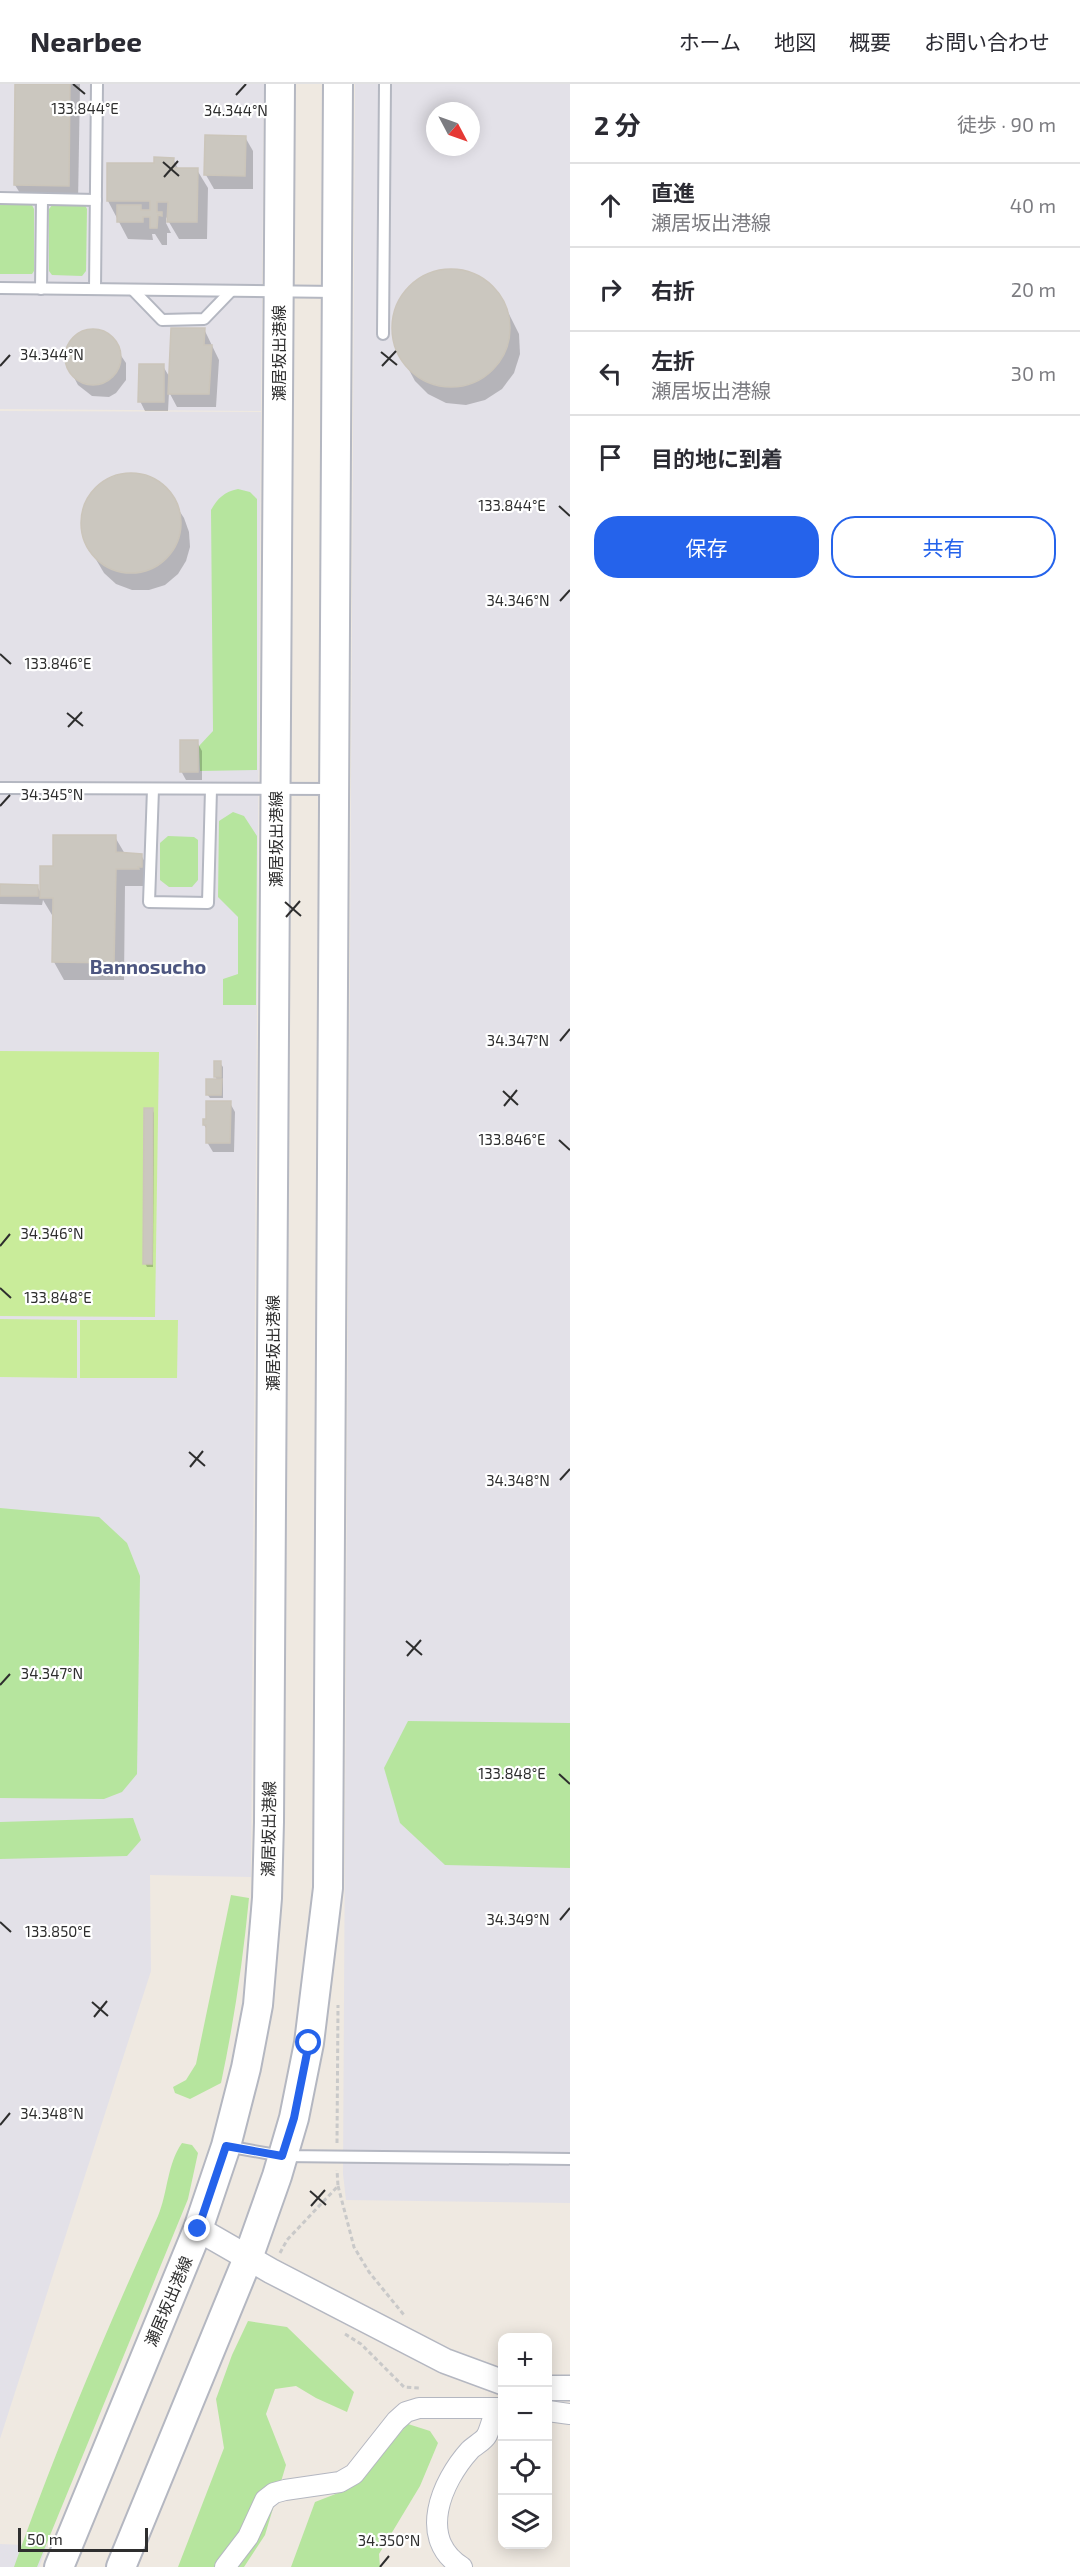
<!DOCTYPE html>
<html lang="ja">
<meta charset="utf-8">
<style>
:root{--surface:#fff;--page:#f2f2f3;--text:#2b2b33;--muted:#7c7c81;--line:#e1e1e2;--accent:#2563eb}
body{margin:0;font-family:"Exo 2","Noto Sans JP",sans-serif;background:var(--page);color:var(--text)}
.controls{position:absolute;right:18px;bottom:18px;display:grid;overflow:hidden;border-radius:12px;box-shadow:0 3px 15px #0003}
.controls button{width:54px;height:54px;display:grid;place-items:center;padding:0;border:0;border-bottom:2px solid var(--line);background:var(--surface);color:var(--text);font:30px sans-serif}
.compass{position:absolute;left:426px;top:18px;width:54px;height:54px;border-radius:50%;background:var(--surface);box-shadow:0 3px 15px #0003;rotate:131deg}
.scale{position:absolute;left:18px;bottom:15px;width:130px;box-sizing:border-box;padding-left:6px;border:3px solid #2e2e2e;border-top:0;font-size:16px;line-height:21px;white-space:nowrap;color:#2e2e2e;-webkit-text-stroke:4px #fff;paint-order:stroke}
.stop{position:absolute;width:18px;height:18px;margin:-14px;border:4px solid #2563eb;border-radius:50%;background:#fff}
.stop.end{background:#2563eb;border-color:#fff;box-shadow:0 2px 6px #0008}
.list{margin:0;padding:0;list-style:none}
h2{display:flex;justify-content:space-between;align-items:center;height:78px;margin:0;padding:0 24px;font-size:26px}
h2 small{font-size:20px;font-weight:400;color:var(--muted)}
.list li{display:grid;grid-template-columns:39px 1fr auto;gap:18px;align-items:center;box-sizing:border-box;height:84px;padding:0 24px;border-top:2px solid var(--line)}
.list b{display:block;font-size:22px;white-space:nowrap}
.list p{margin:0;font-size:20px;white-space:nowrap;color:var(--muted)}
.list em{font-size:20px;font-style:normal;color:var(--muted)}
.actions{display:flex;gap:12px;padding:18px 24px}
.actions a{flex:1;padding:14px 0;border:2px solid var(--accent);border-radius:24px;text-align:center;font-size:21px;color:var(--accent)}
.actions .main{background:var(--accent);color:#fff}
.icon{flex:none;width:33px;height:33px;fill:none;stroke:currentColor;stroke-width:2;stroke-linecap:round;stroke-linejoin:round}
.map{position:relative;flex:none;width:570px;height:2483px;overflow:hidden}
header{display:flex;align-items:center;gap:36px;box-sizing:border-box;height:84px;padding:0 30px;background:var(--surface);border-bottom:2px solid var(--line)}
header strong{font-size:28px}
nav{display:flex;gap:33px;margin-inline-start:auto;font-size:21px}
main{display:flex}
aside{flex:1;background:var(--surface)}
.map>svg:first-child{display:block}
.industrial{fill:#e3e1e8;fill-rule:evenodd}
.green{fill:#b6e59e}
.pitch{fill:#c9ec9a}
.shadow{fill:#0003}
.building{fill:#cbc7bf;stroke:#cbc5ba;stroke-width:1.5}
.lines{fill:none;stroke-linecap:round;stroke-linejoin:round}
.service-casing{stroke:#b4b7c1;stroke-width:14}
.minor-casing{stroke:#b4b7c1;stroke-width:22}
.tertiary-casing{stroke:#b4b7c1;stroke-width:27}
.secondary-casing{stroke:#b4b7c1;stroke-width:32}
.path{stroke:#c9c9c9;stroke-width:3;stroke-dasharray:4.5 3;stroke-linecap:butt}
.service{stroke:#fff;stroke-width:10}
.minor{stroke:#fff;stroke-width:20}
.tertiary{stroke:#fff;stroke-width:24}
.secondary{stroke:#fff;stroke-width:28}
.route{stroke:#2563eb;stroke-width:8}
.ticks{fill:none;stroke:#2e2e2e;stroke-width:2}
.labels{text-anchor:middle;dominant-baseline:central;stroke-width:4.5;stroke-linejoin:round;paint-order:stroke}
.street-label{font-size:16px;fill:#2e2e2e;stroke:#fff}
.quarter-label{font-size:20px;font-weight:bold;fill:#4d5680;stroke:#fff}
.ticks-label{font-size:15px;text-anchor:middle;fill:#2e2e2e;stroke:#fff;stroke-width:4.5;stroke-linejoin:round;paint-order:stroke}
</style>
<header>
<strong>Nearbee</strong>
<nav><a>ホーム</a><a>地図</a><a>概要</a><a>お問い合わせ</a></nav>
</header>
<main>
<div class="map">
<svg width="570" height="2483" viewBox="0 0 570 2483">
<rect width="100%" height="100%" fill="#efe9e1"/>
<!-- industrial -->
<g class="industrial">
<path d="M0 0H264L261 327 0 325Z"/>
<path d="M355 0H570V2119L346 2116 343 2090ZM435 27H471V63H435Z"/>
<path d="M0 327 261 328 251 1793 150 1791 151 1887 0 2355Z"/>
<path d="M0 2460 47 2462 39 2483H0Z"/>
</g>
<!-- green -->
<g class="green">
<path d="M53 120 85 121 87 125 86 187 82 192 52 191 49 187V125Z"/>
<path d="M0 121H32L34 125V187L32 190H0Z"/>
<path d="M238 405 250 408 257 415V686L200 687 199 662 213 647 211 426C218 414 224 408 238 405Z"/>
<path d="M233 728 244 732 257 752 256 921H223V895L238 890V833L218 813 219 737Z"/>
<path d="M168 752 194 753 198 756V796L192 803H169L160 796V759Z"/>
<path d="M0 1424 99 1433 127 1459 140 1492 137 1690 122 1708 104 1715 0 1714Z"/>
<path d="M408 1637 570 1639V1784L445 1781 400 1739 384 1684Z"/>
<path d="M133 1734 141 1756 127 1772 0 1775V1738Z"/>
<path d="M231 1811 249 1814C243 1876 234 1938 221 1999L190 2015 175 2009 173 2003 186 1996 196 1980Z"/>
<path d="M182 2059 192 2061 198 2069 188 2115 37 2483H14C56 2364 106 2247 158 2132 168 2108 167 2080 182 2059Z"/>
<path d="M248 2237 287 2243 354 2308 347 2328 316 2314 296 2302 275 2305 266 2330 286 2381 265 2451 244 2483H178L224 2364 216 2315 232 2271Z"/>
<path d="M408 2340 430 2347 438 2359 420 2402 379 2470 380 2483H291L315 2418 351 2404Z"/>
</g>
<!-- pitch -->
<g class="pitch">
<path d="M0 967 159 968 155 1233 0 1232Z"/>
<path d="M0 1235 77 1236V1294L0 1293Z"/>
<path d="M80 1236H178L177 1294H80Z"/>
</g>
<!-- shadow -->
<g class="shadow">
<path d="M17 0H80L78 119H26L15 101Z"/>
<path d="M245 53 253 67V105H214L206 91Z"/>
<path d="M173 75 179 86H197L208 104 207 155H179L166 133V139L171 149H167V161H162L155 150H152L153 156 128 155 108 117 155 81Z"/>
<path d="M452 186 470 189 486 198 500 212 519 250 520 270 514 289 502 305 485 316 466 321 446 319 428 310 415 297 396 262 393 244 397 226 405 210 418 197 434 189Z"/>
<path d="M204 245 219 276 216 323H177L169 308 168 327H145L140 317 163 282 170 294Z"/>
<path d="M100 247 107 251 126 279V296L116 309 109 313 92 312 78 301 70 286 67 269 69 261 82 249Z"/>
<path d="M122 390H137L152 394 164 403 184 434 189 448 190 463 186 477 178 490 165 501 149 506H132L116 500 104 489 84 455 81 438 84 422 93 407 106 396Z"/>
<path d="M197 658 202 667V696H186L181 687Z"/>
<path d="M115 753 125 770 141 771 151 789 148 802H125L124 896H64L54 878V831H52L43 816 42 821 0 820V802H37L41 809 54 784Z"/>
<path d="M220 979 223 983V1014H210L207 1010 217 996 215 992Z"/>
<path d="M230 1019 235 1028 234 1068H213L207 1058 208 1047 204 1041Z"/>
<path d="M152 1025 154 1029 153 1183H147L145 1179Z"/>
</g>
<!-- building -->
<g class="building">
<path d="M15 0H70L69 102 14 101Z"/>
<path d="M205 51 246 52 245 92 204 91Z"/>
<path d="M154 73 174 74 173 84H198L197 138H167L168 118H157V128H162V132L158 131 157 144H150V133H143V138H117V121H141V126H150V117H107V79H154Z"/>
<circle cx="451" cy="244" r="59"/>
<path d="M171 244H205L204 261H212L209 310H168Z"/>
<circle cx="93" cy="273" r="28"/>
<path d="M139 280H164V318H138Z"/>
<circle cx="131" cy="439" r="50"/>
<rect x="180" y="656" width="18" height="32"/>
<path d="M53 751H116V768L142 770V783H138L139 785H116L114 879 52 878 53 814H40V782H53Z"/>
<path d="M0 800 38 801V812H0Z"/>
<rect x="214" y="977" width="7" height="16"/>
<path d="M206 995H222L221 1011H206Z"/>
<path d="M206 1017H231L230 1059H206V1041H203V1035H206Z"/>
<path d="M144 1024H153L152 1180H143Z"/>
</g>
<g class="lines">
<!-- service casing -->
<g class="service-casing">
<g id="service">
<path d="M0 114 96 116"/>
<path d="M0 204 337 208"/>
<path d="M41 205 42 115"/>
<path d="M95 205 97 0"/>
<path d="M133 206 162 236 204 235 231 207"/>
<path d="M383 250 385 0"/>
<path d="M0 704 334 705"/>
<path d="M153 705 149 818 208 819 211 705"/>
<path d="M226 2062 282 2072 570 2075"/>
</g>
</g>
<!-- minor casing -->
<g class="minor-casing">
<g id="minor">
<path d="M548 2327 570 2330"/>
<path d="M225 2483 248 2453 265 2416 274 2409 285 2406 340 2398 354 2390 396 2337 406 2328 419 2324H502"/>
<path d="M462 2483C417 2455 441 2398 470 2366 475 2361 484 2357 487 2351 491 2342 493 2333 496 2324"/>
</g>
</g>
<!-- tertiary casing -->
<g class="tertiary-casing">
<g id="tertiary">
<path d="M198 2145 271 2187 445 2277 502 2298"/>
<path d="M548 2304H570"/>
</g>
</g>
<!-- secondary casing -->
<g class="secondary-casing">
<g id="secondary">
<path d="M59 2483 198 2145 226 2062 246 1984 258 1921 267 1814 269 1738 280 0"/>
<path d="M121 2483 248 2174 277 2092 294 2034 309 1959 328 1804 338 0"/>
</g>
</g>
<!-- path -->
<g class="path">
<path d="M337 2059 338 1921"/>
<path d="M338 2102 354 2163 369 2188 404 2231"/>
<path d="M280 2169 287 2156 338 2102 337 2086"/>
<path d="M345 2250 361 2260 404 2303 420 2304"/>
</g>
<!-- service -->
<use href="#service" class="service"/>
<!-- minor -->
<use href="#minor" class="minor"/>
<!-- tertiary -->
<use href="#tertiary" class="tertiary"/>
<!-- secondary -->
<use href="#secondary" class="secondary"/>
</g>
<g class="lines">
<!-- route -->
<path class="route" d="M198 2145 226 2062 282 2072 294 2034 309 1959"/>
</g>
<!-- ticks -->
<path class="ticks" d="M73 0 85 10M236 11 246 0M163 78 179 92M164 93 178 77M381 268 397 281M0 282 10 271M382 282 396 267M559 422 570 432M560 517 570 506M0 570 11 580M67 629 83 642M68 643 82 628M0 722 10 711M285 818 301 832M286 833 300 817M560 957 570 945M503 1007 518 1021M504 1022 517 1006M559 1056 570 1066M0 1162 10 1150M0 1204 11 1214M189 1368 205 1382M190 1383 203 1367M560 1396 570 1385M406 1557 422 1571M407 1572 421 1556M0 1601 10 1590M559 1690 570 1700M560 1836 570 1824M0 1838 11 1848M92 1918 108 1932M94 1933 107 1917M0 2041 10 2029M310 2107 326 2121M311 2122 325 2106M380 2483 389 2472"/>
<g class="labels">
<!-- street labels -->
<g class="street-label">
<text transform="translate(278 269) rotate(-90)">瀬居坂出港線</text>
<text transform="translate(275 755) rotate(-90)">瀬居坂出港線</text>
<text transform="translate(272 1259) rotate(-90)">瀬居坂出港線</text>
<text transform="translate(268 1745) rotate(-89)">瀬居坂出港線</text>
<text transform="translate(168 2217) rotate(-67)">瀬居坂出港線</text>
</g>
<!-- quarter labels -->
<g class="quarter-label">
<text x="148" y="882">Bannosucho</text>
</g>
</g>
<g class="ticks-label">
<text x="85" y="30">133.844°E</text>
<text x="236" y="32">34.344°N</text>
<text x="52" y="276">34.344°N</text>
<text x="512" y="427">133.844°E</text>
<text x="518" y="522">34.346°N</text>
<text x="58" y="585">133.846°E</text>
<text x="52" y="716">34.345°N</text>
<text x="518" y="962">34.347°N</text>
<text x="512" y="1061">133.846°E</text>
<text x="52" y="1155">34.346°N</text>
<text x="58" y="1219">133.848°E</text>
<text x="518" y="1402">34.348°N</text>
<text x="52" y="1595">34.347°N</text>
<text x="512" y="1695">133.848°E</text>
<text x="518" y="1841">34.349°N</text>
<text x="58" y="1853">133.850°E</text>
<text x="52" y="2035">34.348°N</text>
<text x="389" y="2462">34.350°N</text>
</g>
</svg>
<div class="controls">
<button>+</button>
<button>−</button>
<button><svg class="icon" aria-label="locate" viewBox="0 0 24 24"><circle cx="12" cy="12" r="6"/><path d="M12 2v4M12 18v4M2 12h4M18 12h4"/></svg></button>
<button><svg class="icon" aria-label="layers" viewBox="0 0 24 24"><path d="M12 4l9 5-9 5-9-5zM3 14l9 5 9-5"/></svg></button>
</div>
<svg class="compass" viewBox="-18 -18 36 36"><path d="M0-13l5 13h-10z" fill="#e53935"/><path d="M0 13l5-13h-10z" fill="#7c7c81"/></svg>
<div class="scale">50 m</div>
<div class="stop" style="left:309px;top:1959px"></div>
<div class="stop end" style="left:198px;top:2145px"></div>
</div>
<aside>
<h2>2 分<small>徒歩 · 90 m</small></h2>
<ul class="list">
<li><svg class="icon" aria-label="ahead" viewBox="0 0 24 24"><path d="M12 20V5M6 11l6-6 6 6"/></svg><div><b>直進</b><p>瀬居坂出港線</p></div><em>40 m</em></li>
<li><svg class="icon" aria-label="right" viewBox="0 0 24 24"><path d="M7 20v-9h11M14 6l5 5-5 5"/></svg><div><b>右折</b></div><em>20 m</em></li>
<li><svg class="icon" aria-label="left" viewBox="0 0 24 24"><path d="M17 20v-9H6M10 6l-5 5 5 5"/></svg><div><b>左折</b><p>瀬居坂出港線</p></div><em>30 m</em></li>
<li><svg class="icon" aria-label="arrive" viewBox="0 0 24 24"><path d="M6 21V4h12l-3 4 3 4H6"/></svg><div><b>目的地に到着</b></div></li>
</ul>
<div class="actions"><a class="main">保存</a><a>共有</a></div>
</aside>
</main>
